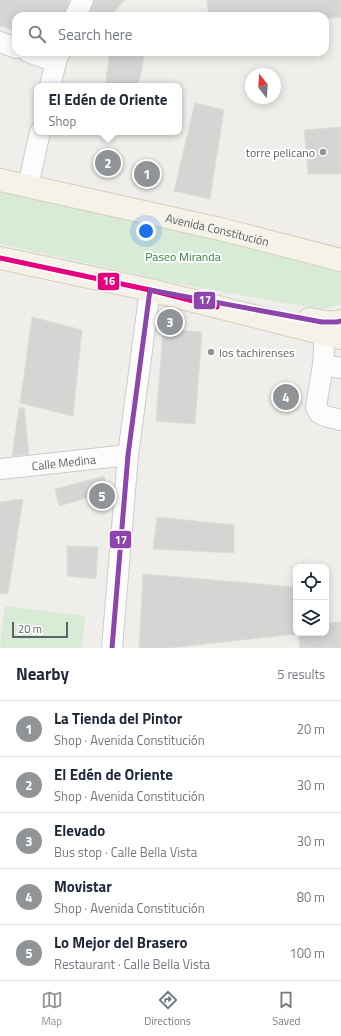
<!DOCTYPE html>
<meta charset="utf-8">
<style>
:root{--surface:#fff;--page:#f6f6f7;--text:#1f2937;--muted:#747a83;--line:#e0e1e3;--accent:#919496}
body{margin:0;font-family:"Titillium Web",sans-serif;background:var(--page);color:var(--text)}
.controls{position:absolute;right:12px;bottom:12px;display:grid;overflow:hidden;border-radius:8px;box-shadow:0 2px 10px #0003}
.controls button{width:36px;height:36px;display:grid;place-items:center;padding:0;border:0;border-bottom:1px solid var(--line);background:var(--surface);color:var(--text);font:20px sans-serif}
.compass{position:absolute;left:245px;top:68px;width:36px;height:36px;border-radius:50%;background:var(--surface);box-shadow:0 2px 10px #0003;rotate:343deg}
.scale{position:absolute;left:12px;bottom:10px;width:56px;box-sizing:border-box;padding-left:4px;border:2px solid #5f6368;border-top:0;font-size:11px;line-height:14px;white-space:nowrap;color:#5f6368;-webkit-text-stroke:3px #fff;paint-order:stroke}
.you{position:absolute;left:146px;top:231px;width:14px;height:14px;margin:-10px;border:3px solid #fff;border-radius:50%;background:#1a73e8;box-shadow:0 0 0 6px #1a73e833}
.badge{display:grid;place-items:center;width:26px;height:26px;border-radius:50%;background:var(--accent);color:#fff;font-size:13px;font-weight:700}
.pin{position:absolute;translate:-50% -50%;border:2px solid #fff;box-shadow:0 1px 4px #0006}
.popup{position:absolute;left:34px;top:83px;width:148px;height:52px;box-sizing:border-box;display:grid;place-content:center;border-radius:8px;background:var(--surface);filter:drop-shadow(0 1px 3px #0005);font-size:13px;white-space:nowrap;color:var(--muted)}
.popup b{font-size:15px;color:var(--text)}
.popup::after{content:'';position:absolute;left:50%;top:100%;margin-left:-8px;border:8px solid transparent;border-top-color:var(--surface)}
.list{margin:0;padding:0;list-style:none}
h2{display:flex;justify-content:space-between;align-items:center;height:52px;margin:0;padding:0 16px;font-size:17px}
h2 small{font-size:13px;font-weight:400;color:var(--muted)}
.list li{display:grid;grid-template-columns:26px 1fr auto;gap:12px;align-items:center;box-sizing:border-box;height:56px;padding:0 16px;border-top:1px solid var(--line)}
.list b{display:block;font-size:15px;white-space:nowrap}
.list p{margin:0;font-size:13px;white-space:nowrap;color:var(--muted)}
.list em{font-size:13px;font-style:normal;color:var(--muted)}
.icon{flex:none;width:22px;height:22px;fill:none;stroke:currentColor;stroke-width:2;stroke-linecap:round;stroke-linejoin:round}
.map{position:relative;flex:none;width:341px;height:648px;overflow:hidden}
.search{position:absolute;background:var(--surface);box-shadow:0 2px 10px #0003;left:12px;right:12px;top:12px;height:44px;display:flex;align-items:center;gap:10px;box-sizing:border-box;padding:0 14px;border-radius:12px;color:var(--muted);font-size:15px}
.sheet{height:332px;background:var(--surface)}
nav{display:flex;justify-content:space-around;align-items:center;box-sizing:border-box;height:56px;border-top:1px solid var(--line);background:var(--surface);font-size:11px;color:var(--muted)}
nav a{display:grid;justify-items:center;gap:2px}
nav .on{color:var(--accent)}
.map>svg:first-child{display:block}
.green{fill:#d8ebd6}
.building{fill:#d6d5d3;stroke:#deddd9}
.lines{fill:none;stroke-linecap:round;stroke-linejoin:round}
.minor-casing{stroke:#cbcccc;stroke-width:22}
.major-casing{stroke:#d7ceb8;stroke-width:24}
.minor{stroke:#fdfcfc;stroke-width:20}
.major{stroke:#f4f2e9;stroke-width:22}
.bus-1-casing{stroke:#fff;stroke-width:8}
.bus-2-casing{stroke:#fff;stroke-width:8}
.bus-1{stroke:#e5007d;stroke-width:5}
.bus-2{stroke:#8e44ad;stroke-width:5}
.poi-dot{fill:#919496;stroke:#fff;stroke-width:1.5}
.labels{text-anchor:middle;dominant-baseline:central;stroke-width:4;stroke-linejoin:round;paint-order:stroke}
.poi-label{font-size:12px;fill:#5f6368;stroke:#fff;text-anchor:end}
.street-label{font-size:12px;fill:#5f6368;stroke:#fff}
.park-label{font-size:12px;fill:#348238;stroke:#fff}
.line-badge{stroke:#fff;stroke-width:1.5}
.badge-label{font-size:11px;text-anchor:middle;font-weight:bold;fill:#fff}
</style>
<div class="map">
<svg width="341" height="648" viewBox="0 0 341 648">
<rect width="100%" height="100%" fill="#efeeea"/>
<!-- green -->
<g class="green">
<path d="M0 188 228 238 340 270 341 271V304L324 309 285 303 180 284 0 244Z"/>
<path d="M5 606 85 616 82 648H0Z"/>
</g>
<!-- building -->
<g class="building">
<path d="M0 0H66L69 1 64 16H16V30L0 26Z"/>
<path d="M94 0H125L110 16H88Z"/>
<path d="M207 0H341V17L325 19V16H209Z"/>
<path d="M110 52H145L138 86H105Z"/>
<path d="M195 103 224 110 210 199 174 191Z"/>
<path d="M341 127V174H308L304 130Z"/>
<path d="M32 317 82 330 73 416 20 403Z"/>
<path d="M163 329 202 332 195 424 156 421Z"/>
<path d="M19 408H24L29 454 12 456Z"/>
<path d="M104 476 108 492 59 506 55 489Z"/>
<path d="M23 499 8 594 0 593V502Z"/>
<path d="M157 517 234 525V553L153 549Z"/>
<path d="M67 546 98 547 96 579 67 576Z"/>
<path d="M143 574 296 587V634L169 648H139Z"/>
<path d="M341 622V648H300L298 633H326V623Z"/>
</g>
<g class="lines">
<!-- minor casing -->
<g class="minor-casing">
<g id="minor">
<path d="M75 16 83 0"/>
<path d="M0 42 16 48"/>
<path d="M28 52 56 62"/>
<path d="M50 86 56 62 60 52"/>
<path d="M28 186 40 132"/>
<path d="M325 334 323 365 316 407 319 413 325 416 341 420"/>
<path d="M323 365 341 368"/>
<path id="s1" d="M0 469 128 455"/>
<path d="M112 648 128 455 150 290"/>
</g>
</g>
<!-- major casing -->
<g class="major-casing">
<g id="major">
<path id="s2" d="M0 180 220 229 341 260"/>
<path d="M0 258 150 290 341 338"/>
<path d="M309 319C319 321 331 324 341 321"/>
</g>
</g>
<!-- minor -->
<use href="#minor" class="minor"/>
<!-- major -->
<use href="#major" class="major"/>
<!-- bus-1 casing -->
<g class="bus-1-casing">
<path id="bus-1" d="M0 258 150 290 217 307"/>
</g>
<!-- bus-2 casing -->
<g class="bus-2-casing">
<path id="bus-2" d="M112 648 128 455 150 290 322 322H337L341 321"/>
</g>
<!-- bus-1 -->
<use href="#bus-1" class="bus-1"/>
<!-- bus-2 -->
<use href="#bus-2" class="bus-2"/>
</g>
<!-- markers -->
<g class="poi-dot">
<circle cx="323" cy="152" r="4"/>
<circle cx="211" cy="352" r="4"/>
</g>
<g class="labels">
<!-- poi labels -->
<g class="poi-label">
<text x="315" y="152">torre pelicano</text>
<text x="219" y="352" text-anchor="start">los tachirenses</text>
</g>
<!-- street labels -->
<g class="street-label">
<text stroke="none"><textPath href="#s2" startOffset="223">Avenida Constitución</textPath></text>
<text stroke="none"><textPath href="#s1" startOffset="64">Calle Medina</textPath></text>
</g>
<!-- park labels -->
<g class="park-label">
<text x="183" y="256">Paseo Miranda</text>
</g>
</g>
<g class="line-badge">
<rect x="97" y="272" width="23" height="19" rx="4" fill="#e5007d"/>
<rect x="193" y="291" width="23" height="19" rx="4" fill="#8e44ad"/>
<rect x="109" y="530" width="23" height="19" rx="4" fill="#8e44ad"/>
</g>
<g class="badge-label">
<text x="109" y="285">16</text>
<text x="205" y="304">17</text>
<text x="121" y="544">17</text>
</g>
</svg>
<div class="controls">
<button><svg class="icon" aria-label="locate" viewBox="0 0 24 24"><circle cx="12" cy="12" r="6"/><path d="M12 2v4M12 18v4M2 12h4M18 12h4"/></svg></button>
<button><svg class="icon" aria-label="layers" viewBox="0 0 24 24"><path d="M12 4l9 5-9 5-9-5zM3 14l9 5 9-5"/></svg></button>
</div>
<svg class="compass" viewBox="-18 -18 36 36"><path d="M0-13l5 13h-10z" fill="#e53935"/><path d="M0 13l5-13h-10z" fill="#747a83"/></svg>
<div class="scale">20 m</div>
<div class="you"></div>
<div class="pin badge" style="left:147px;top:174px">1</div>
<div class="pin badge" style="left:108px;top:163px">2</div>
<div class="popup"><b>El Edén de Oriente</b>Shop</div>
<div class="pin badge" style="left:170px;top:322px">3</div>
<div class="pin badge" style="left:286px;top:397px">4</div>
<div class="pin badge" style="left:102px;top:496px">5</div>
<div class="search"><svg class="icon" aria-label="search" viewBox="0 0 24 24"><circle cx="10" cy="10" r="6"/><path d="M15 15l6 6"/></svg>Search here</div>
</div>
<section class="sheet">
<h2>Nearby<small>5 results</small></h2>
<ul class="list">
<li><span class="badge">1</span><div><b>La Tienda del Pintor</b><p>Shop · Avenida Constitución</p></div><em>20 m</em></li>
<li><span class="badge">2</span><div><b>El Edén de Oriente</b><p>Shop · Avenida Constitución</p></div><em>30 m</em></li>
<li><span class="badge">3</span><div><b>Elevado</b><p>Bus stop · Calle Bella Vista</p></div><em>30 m</em></li>
<li><span class="badge">4</span><div><b>Movistar</b><p>Shop · Avenida Constitución</p></div><em>80 m</em></li>
<li><span class="badge">5</span><div><b>Lo Mejor del Brasero</b><p>Restaurant · Calle Bella Vista</p></div><em>100 m</em></li>
</ul>
</section>
<nav>
<a class="on"><svg class="icon" aria-label="map" viewBox="0 0 24 24"><path d="M3 6l6-2 6 2 6-2v14l-6 2-6-2-6 2zM9 4v14M15 6v14"/></svg>Map</a>
<a><svg class="icon" aria-label="directions" viewBox="0 0 24 24"><path d="M12 3l9 9-9 9-9-9zM9 14v-3h6M13 9l2 2-2 2"/></svg>Directions</a>
<a><svg class="icon" aria-label="saved" viewBox="0 0 24 24"><path d="M7 4h10v16l-5-4-5 4z"/></svg>Saved</a>
</nav>
